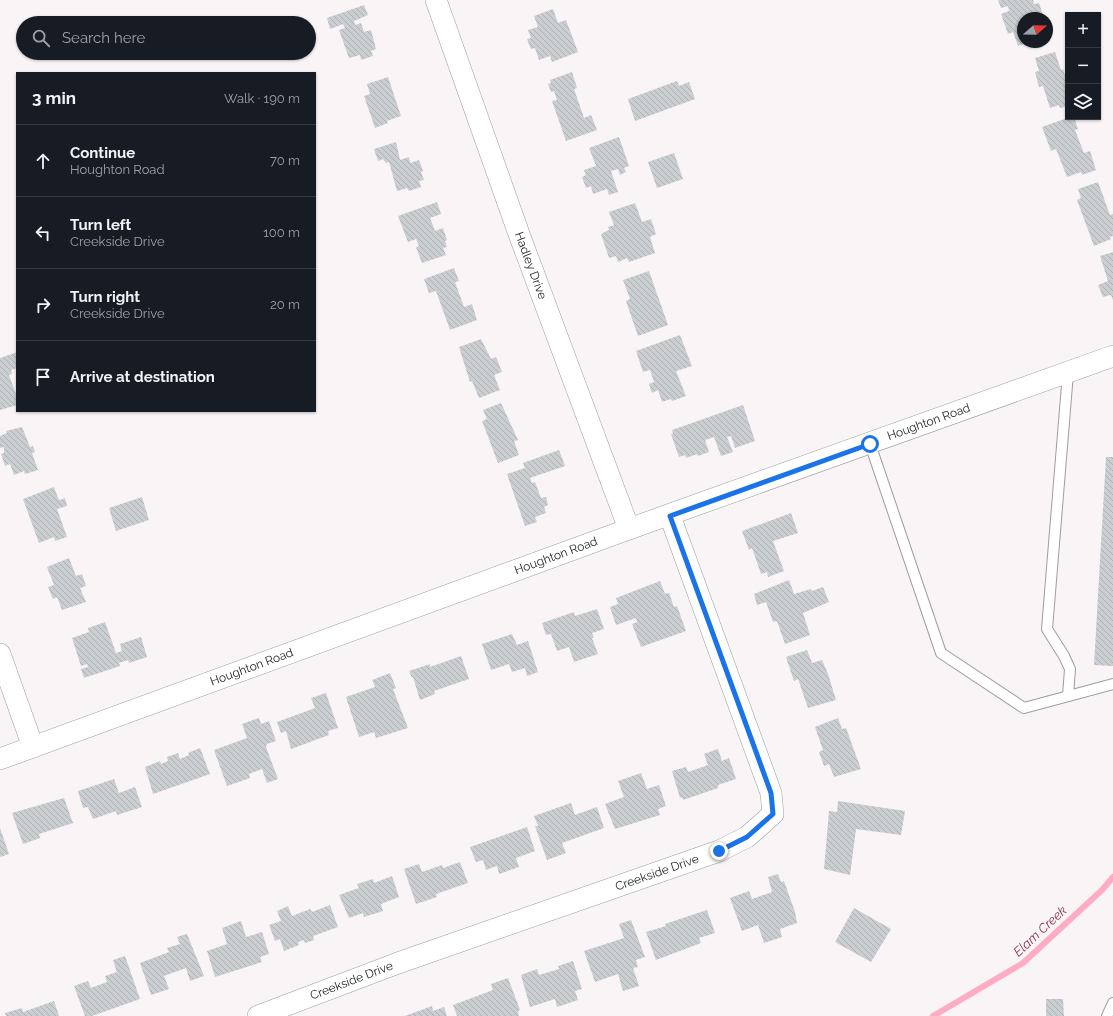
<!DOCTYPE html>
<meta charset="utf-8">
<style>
:root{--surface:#171b24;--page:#242831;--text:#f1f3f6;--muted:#9ea1a6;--line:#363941}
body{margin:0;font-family:Raleway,sans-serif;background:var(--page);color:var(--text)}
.controls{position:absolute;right:12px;top:12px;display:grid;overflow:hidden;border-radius:0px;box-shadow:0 1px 3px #0004}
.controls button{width:36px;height:36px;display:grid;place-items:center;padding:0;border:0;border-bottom:1px solid var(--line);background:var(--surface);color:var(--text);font:20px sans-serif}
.compass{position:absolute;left:1017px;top:12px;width:36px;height:36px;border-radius:50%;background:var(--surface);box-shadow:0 1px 3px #0004;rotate:70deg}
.stop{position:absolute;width:12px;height:12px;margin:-9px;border:3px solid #1a73e8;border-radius:50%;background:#fff}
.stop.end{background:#1a73e8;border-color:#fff;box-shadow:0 1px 4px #0008}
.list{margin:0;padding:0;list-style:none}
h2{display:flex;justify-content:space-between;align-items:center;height:52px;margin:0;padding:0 16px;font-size:17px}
h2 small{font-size:13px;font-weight:400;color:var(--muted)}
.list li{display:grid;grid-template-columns:26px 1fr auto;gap:12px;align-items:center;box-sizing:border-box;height:72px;padding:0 16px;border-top:1px solid var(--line)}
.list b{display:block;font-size:15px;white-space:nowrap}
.list p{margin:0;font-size:13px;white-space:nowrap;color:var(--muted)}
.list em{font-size:13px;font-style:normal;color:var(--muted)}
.icon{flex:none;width:22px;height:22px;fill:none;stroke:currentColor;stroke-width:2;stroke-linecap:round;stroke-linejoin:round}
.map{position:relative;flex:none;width:1113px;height:1016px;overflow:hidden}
.search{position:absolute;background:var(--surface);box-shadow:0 1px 3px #0004;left:16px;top:16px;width:300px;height:44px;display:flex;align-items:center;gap:10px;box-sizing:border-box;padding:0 14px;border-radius:22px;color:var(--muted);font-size:15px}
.panel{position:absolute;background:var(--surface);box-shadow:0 1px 3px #0004;left:16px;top:72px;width:300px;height:340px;border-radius:0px}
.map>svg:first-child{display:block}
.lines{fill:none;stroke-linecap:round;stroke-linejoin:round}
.stream{stroke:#feabc4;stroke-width:6}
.building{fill:url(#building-back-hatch)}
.lane-casing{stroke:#a19c9d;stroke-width:12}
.street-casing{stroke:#a19c9d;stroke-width:22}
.lane{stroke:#fff;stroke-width:10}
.street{stroke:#fff;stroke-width:21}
.route{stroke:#1a73e8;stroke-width:5}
.labels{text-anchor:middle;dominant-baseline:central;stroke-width:4;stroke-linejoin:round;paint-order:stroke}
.street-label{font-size:12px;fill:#282627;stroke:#f9f4f5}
.water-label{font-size:13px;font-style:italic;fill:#8c2e52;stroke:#f9f4f5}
</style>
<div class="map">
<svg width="1113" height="1016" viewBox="0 0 1113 1016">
<defs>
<pattern id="building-back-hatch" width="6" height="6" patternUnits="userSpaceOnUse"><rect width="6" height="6" fill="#cbced1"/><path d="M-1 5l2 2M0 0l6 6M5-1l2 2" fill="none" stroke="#aeb1b3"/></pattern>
</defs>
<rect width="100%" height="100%" fill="#f9f4f5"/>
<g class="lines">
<!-- stream -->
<path class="stream" d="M933 1016 1023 963 1102 890 1113 877"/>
</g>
<!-- building -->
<g class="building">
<path d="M998 0H1033L1034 4 1039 3 1044 18H1023V42H1031L1018 46 1013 32 1008 34 1001 14 1009 11 1008 6 1001 8Z"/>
<path d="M364 5 368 15 354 21 355 25 361 23 364 32 371 30 376 49 371 51 373 56 361 60 360 55 349 58 339 30 345 28 343 24 330 29 327 18Z"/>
<path d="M553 9 558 23 566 20 578 52 552 62 550 56 539 60 535 48 531 49 527 39 531 38 528 30 538 27 534 16Z"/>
<path d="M1055 52 1061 70 1063 69 1068 85V106L1060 108 1059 105 1050 108 1043 86 1039 87 1035 72 1039 71 1035 58Z"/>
<path d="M572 72 577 88 574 89 584 118 591 115 597 130 566 141 552 101 557 100 554 91 551 92 548 84 551 83 550 80Z"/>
<path d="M388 77 401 116 387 121 388 123 375 128 364 96 370 94 367 84Z"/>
<path d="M677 81 679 86 689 82 695 99 635 121 628 99Z"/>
<path d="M1070 117H1074L1078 129 1075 130 1084 153 1090 151 1096 170 1082 175 1081 172 1067 177 1056 149 1051 151 1042 127Z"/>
<path d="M619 137 629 166 624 168 626 172 620 175 618 169 611 171 618 192 609 195 607 189 593 194 591 186 586 188 582 177 586 175 584 170 596 166 589 148Z"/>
<path d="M396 142 400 160 409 157 410 163 419 160 423 171 421 172 424 180 419 181 421 187 409 191 407 188 397 191 389 162 386 163 383 159 378 161 374 149Z"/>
<path d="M674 153 683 179 657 188 648 162Z"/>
<path d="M1098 182 1110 215 1113 214V236L1110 237 1111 239 1094 246 1077 200 1081 198 1078 189Z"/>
<path d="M437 202 441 214 430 218 435 231 443 228 447 240 445 241 447 247 443 248 446 255 422 263 416 247 419 246 416 239 408 242 398 216Z"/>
<path d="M635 203 642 222 651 219 656 234 650 237 655 253 629 262 627 258 618 262 616 256 609 258 601 234 609 230 608 227 614 225 609 212Z"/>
<path d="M1113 252V300L1111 295 1103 297 1098 285 1108 281 1100 256Z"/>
<path d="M454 268 459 281 455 282 464 307 472 304 477 320 450 330 436 291 429 293 424 279Z"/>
<path d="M649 271 668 325 638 336 626 301 630 299 623 280Z"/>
<path d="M680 335 692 366 676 371 686 396 672 401 671 399 662 402 658 390 652 393 649 384 654 382 650 370 643 372 636 351Z"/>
<path d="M481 339 491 359 496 357 502 372 494 375 500 390 479 398 472 381 470 382 459 347Z"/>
<path d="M17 352V368L11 370 12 374 9 375 17 397V405L0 410V358Z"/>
<path d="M501 403 518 440 514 441 519 455 498 463 482 421 487 419 483 410Z"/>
<path d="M743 405 755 441 735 448 731 436 727 437 733 452 721 456 714 437 705 440 709 452 698 456 697 454 686 458 685 455 679 457 671 434H673L672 430Z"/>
<path d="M22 427 30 447 33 446 35 452 32 453 38 470 25 474 24 471 14 475 10 464 5 466 1 454 4 453V447L0 448V436L7 433 6 431Z"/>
<path d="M559 450 565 466 530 478 532 483 535 482 541 498 546 497 548 505 544 507 546 513 535 517 537 522 525 526 507 474 525 468 523 463Z"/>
<path d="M1106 457H1113V666L1094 665Z"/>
<path d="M54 487 58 498 60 500 65 498 67 506 57 509 67 537 55 541 54 537 39 543 23 499Z"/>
<path d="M142 497 149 520 116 531 109 508Z"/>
<path d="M791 513 798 533 773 541 784 571 768 577 767 572 761 574 752 548 749 550 742 531Z"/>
<path d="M69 558 76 576 82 574 86 586 80 588 86 602 62 610 57 597 53 599 48 587 54 585 47 567Z"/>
<path d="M789 580 794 594 811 589 812 591 823 587 829 602 803 613 810 635 785 644 777 621 773 622 766 602 757 605 754 594Z"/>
<path d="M660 581 665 594 669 593 674 607 677 606 686 631 641 647 632 624 637 622 636 618 616 625 610 607 618 604 616 598Z"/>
<path d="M597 609 604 629 592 633 594 638H592L598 654 574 662 569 647 557 651 551 634 546 635 542 623 574 612 575 616Z"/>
<path d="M105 622 116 653 122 651 120 644 141 637 147 657 129 663 128 660 119 663 120 666 84 678 81 669 88 667 87 664 81 666 72 638 89 632 88 628Z"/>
<path d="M512 634 517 645 528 641 538 672 527 676 525 668 512 672 509 664 491 670 482 644Z"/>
<path d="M807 650 812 663 822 660 828 674 836 700 808 708 798 679 794 681 786 657Z"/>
<path d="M461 656 469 679 434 691 435 694 420 700 413 677 412 678 409 671 430 664V667Z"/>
<path d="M390 673 396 688 393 689 408 728 376 738 374 732 359 737 346 697 375 687 372 680Z"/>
<path d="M326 693 338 728 328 731 329 735 291 749 286 731 281 733 277 722 315 708 311 698Z"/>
<path d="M259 718 261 724 269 721 276 741 267 744 266 747 278 779 267 783 262 769 249 774 250 778 227 786 214 750 247 738 242 724Z"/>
<path d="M838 718 842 729 846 728 861 769 834 777 829 764 824 766 819 752 823 750 815 727Z"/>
<path d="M200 748 210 774 153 794 145 767 160 761 161 764 168 761 167 757 178 753 180 759 189 755 188 753Z"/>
<path d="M718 749 722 761 729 758 736 779 718 785V788L683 800 682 797 680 798 672 771 686 767 688 772 708 765 704 754Z"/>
<path d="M641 773 647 789 659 785 666 806 658 809 660 815 615 829 605 804 624 797 618 781Z"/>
<path d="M114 779 119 793 135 787 142 807 117 815 116 811 93 819 88 807 83 808 78 791Z"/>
<path d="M64 798 73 823 39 834 40 838 23 844 12 813Z"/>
<path d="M838 801 905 811 901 835 856 829 850 875 824 869 829 811 837 812Z"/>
<path d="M571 803 575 815 597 807 604 828 562 843 566 853 547 860 535 826H538L534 816Z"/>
<path d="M527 827 535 851 516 858 519 867 499 874 497 866 486 870 483 860 476 862 470 847Z"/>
<path d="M0 828 9 854 0 857Z"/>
<path d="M460 862 468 883 436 894 437 897 416 904 404 869 419 864 422 872 442 865 443 868Z"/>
<path d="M778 874 781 882 784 881 795 912 797 923 780 929 782 937 764 943 758 925 742 931 730 898 749 891 752 899 772 892 768 877Z"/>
<path d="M392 876 399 897 381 904 383 911 364 917 363 913 349 918 339 895 359 888 357 884 373 879 374 883Z"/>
<path d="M330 905 338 927 313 936 314 940 305 943 304 940 298 942 299 945 284 951 280 939 275 941 269 925 281 921 277 911 288 906 292 916 310 909 312 912Z"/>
<path d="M854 908 891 929 871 962 835 942Z"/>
<path d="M707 910 715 933 699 938 701 943 656 960 646 932 666 926 665 924Z"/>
<path d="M631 920 645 957 636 960 638 967 633 968 639 986 623 991 618 974 595 982 584 951 624 938 619 924Z"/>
<path d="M241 921 246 937 262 932 269 954 260 957 262 962 215 977 207 951 227 944 222 928Z"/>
<path d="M187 934 204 976 190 981 186 968 164 976 169 989 151 995 140 963 169 952 167 948 180 944 177 937Z"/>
<path d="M125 956 140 999 92 1016H85L74 986 88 981 91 988 107 982 105 976 117 972 113 960Z"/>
<path d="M573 961 582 989 575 991 578 1000 557 1007 555 999 530 1007 521 975 537 969 539 975 559 969 558 966Z"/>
<path d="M508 978 520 1010 518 1011 519 1016H457L453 1005 493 990 491 984Z"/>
<path d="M1046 999H1063L1064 1016H1046Z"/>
<path d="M54 1001 59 1016H6L5 1013 22 1008 23 1012Z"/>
<path d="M432 1006 433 1011 444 1007 447 1016H405Z"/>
</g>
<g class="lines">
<!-- lane casing -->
<g class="lane-casing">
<g id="lane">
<path d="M1068 373 1047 629 1064 656 1070 669 1068 696"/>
<path d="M870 444 941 653 1024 708 1113 684"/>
<path d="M1107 1016 1113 1003"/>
</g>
</g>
<!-- street casing -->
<g class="street-casing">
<g id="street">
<path id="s1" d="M436 0 519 234 629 529"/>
<path d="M0 654 33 747"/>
<path id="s2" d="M0 759 629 529 1113 356"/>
<path id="s3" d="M258 1016 398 963 719 851 747 837 773 814 771 793 670 516"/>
</g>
</g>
<!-- lane -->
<use href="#lane" class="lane"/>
<!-- street -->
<use href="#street" class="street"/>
</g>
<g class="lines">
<!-- route -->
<path class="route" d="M719 851 747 837 773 814 771 793 670 516 870 444"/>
</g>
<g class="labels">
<!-- street labels -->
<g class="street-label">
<text stroke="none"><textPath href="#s1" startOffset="282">Hadley Drive</textPath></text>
<text stroke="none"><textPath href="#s2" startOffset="988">Houghton Road</textPath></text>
<text stroke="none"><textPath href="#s2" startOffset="592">Houghton Road</textPath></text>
<text stroke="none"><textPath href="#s2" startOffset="268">Houghton Road</textPath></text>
<text stroke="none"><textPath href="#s3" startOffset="424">Creekside Drive</textPath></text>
<text stroke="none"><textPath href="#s3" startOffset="100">Creekside Drive</textPath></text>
</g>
<!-- water labels -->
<g class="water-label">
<text transform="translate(1040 931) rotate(-43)">Elam Creek</text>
</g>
</g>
</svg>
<div class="controls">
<button>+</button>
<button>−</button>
<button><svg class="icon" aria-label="layers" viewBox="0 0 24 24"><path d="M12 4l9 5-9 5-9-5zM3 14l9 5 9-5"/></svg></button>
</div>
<svg class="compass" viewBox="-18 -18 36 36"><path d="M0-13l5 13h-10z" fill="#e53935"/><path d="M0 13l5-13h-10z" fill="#9ea1a6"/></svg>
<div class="stop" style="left:870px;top:444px"></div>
<div class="stop end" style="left:719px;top:851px"></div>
<div class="search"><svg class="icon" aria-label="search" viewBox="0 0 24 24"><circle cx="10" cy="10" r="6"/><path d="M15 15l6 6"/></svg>Search here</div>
<section class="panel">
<h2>3 min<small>Walk · 190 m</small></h2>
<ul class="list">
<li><svg class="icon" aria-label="ahead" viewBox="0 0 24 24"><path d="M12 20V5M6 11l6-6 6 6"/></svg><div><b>Continue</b><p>Houghton Road</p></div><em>70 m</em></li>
<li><svg class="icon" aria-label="left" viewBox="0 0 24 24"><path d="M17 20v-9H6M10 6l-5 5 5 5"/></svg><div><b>Turn left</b><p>Creekside Drive</p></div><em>100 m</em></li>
<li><svg class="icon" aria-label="right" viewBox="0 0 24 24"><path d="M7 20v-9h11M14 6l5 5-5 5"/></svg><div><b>Turn right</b><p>Creekside Drive</p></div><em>20 m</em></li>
<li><svg class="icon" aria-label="arrive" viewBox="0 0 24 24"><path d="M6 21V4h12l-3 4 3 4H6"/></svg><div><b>Arrive at destination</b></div></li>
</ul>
</section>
</div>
